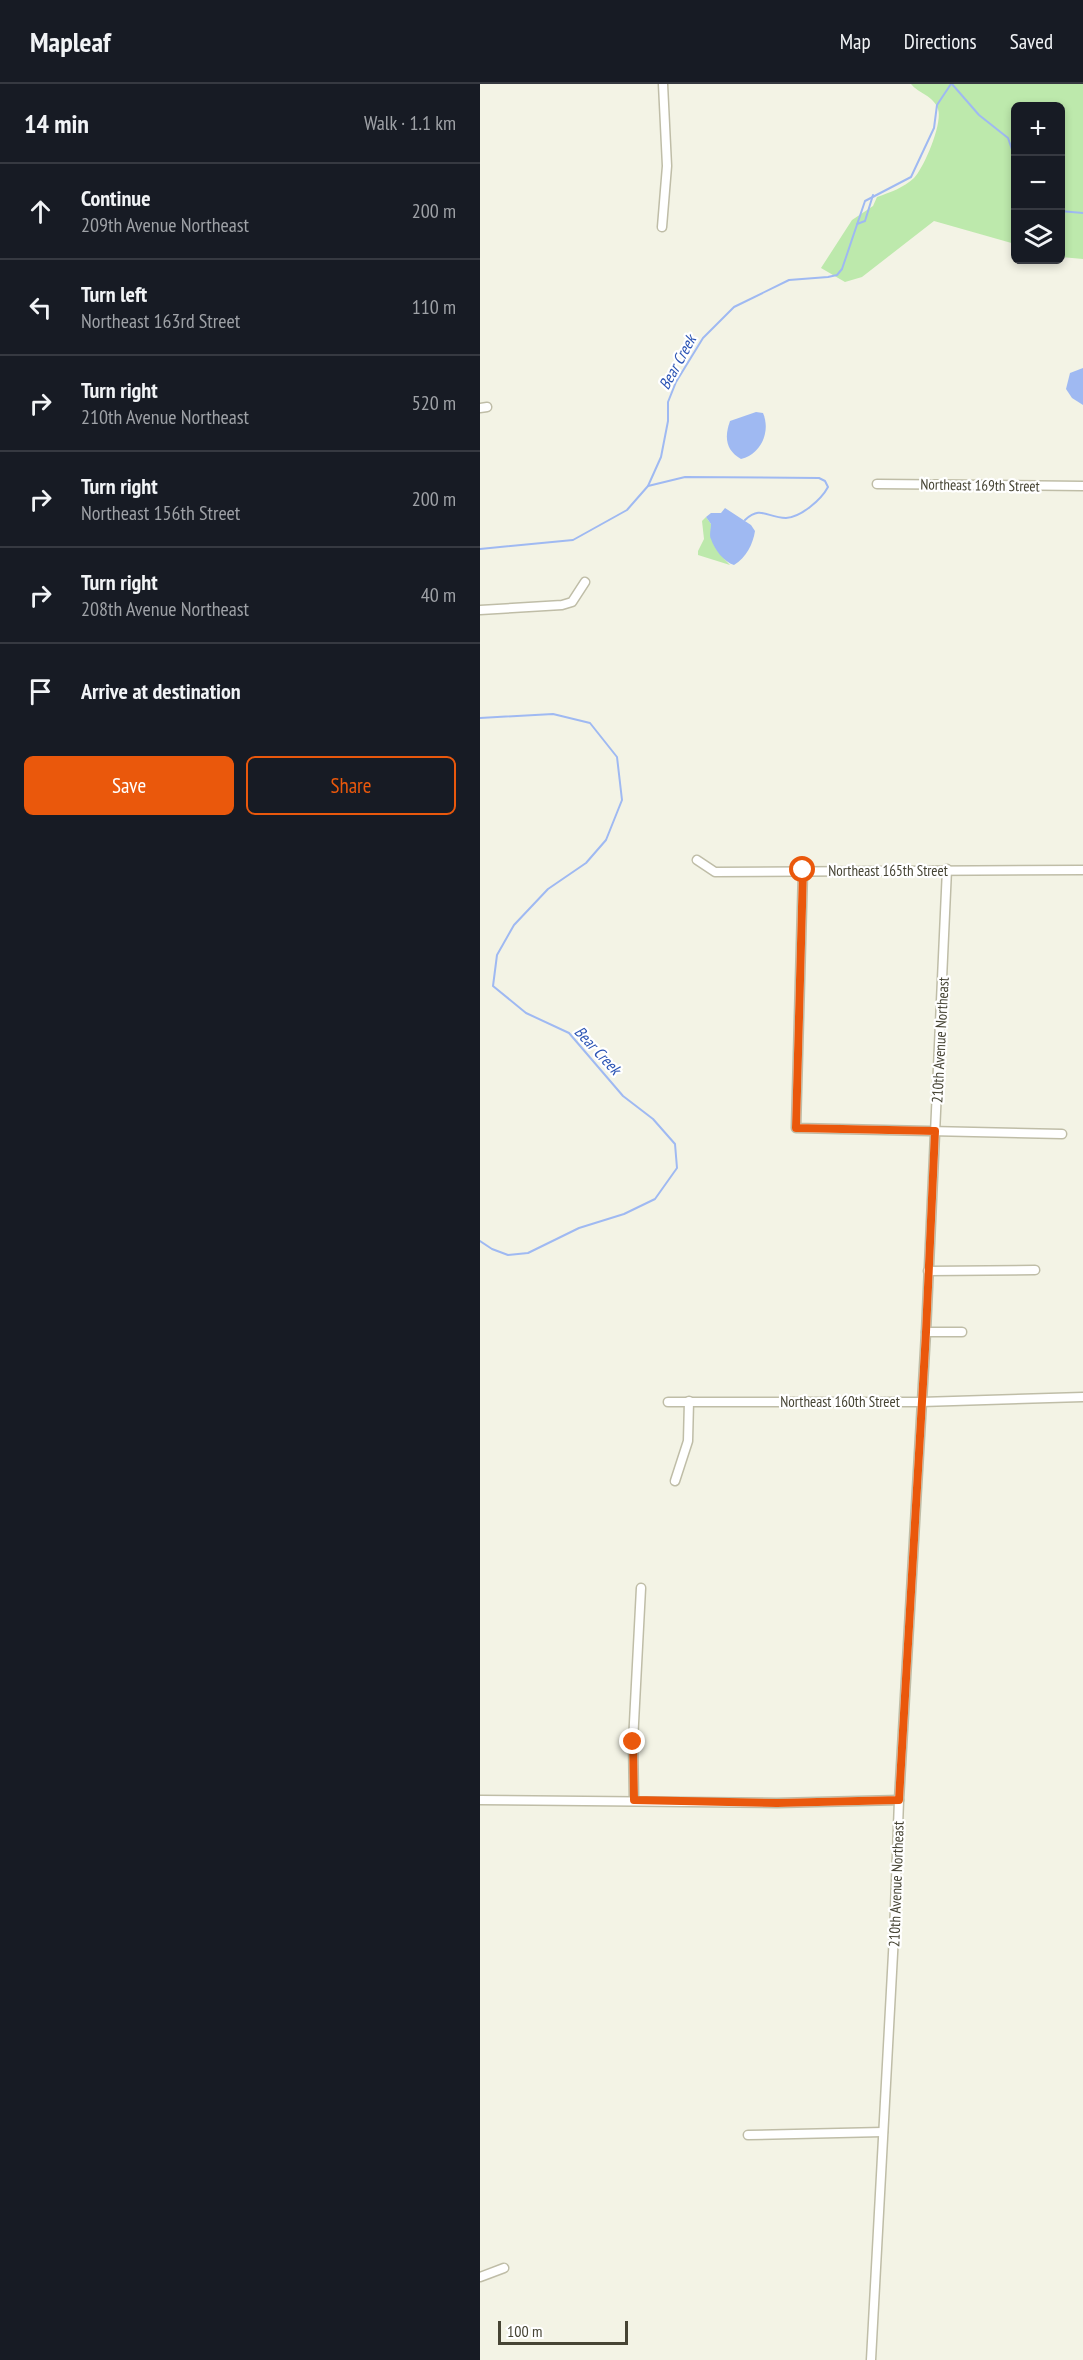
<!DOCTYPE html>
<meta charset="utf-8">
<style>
:root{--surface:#171b24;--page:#242831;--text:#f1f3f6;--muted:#9ea1a6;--line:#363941;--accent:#ea580c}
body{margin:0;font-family:"PT Sans Narrow",sans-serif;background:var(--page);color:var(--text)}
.controls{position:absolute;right:18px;top:18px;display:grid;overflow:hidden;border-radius:9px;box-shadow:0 3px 9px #0003}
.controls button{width:54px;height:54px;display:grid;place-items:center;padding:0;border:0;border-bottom:2px solid var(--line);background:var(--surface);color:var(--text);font:30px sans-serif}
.scale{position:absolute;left:18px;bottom:15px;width:130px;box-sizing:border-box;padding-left:6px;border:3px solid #464434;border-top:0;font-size:16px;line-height:21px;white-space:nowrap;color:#464434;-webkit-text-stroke:4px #fff;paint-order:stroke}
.stop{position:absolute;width:18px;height:18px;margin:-14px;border:4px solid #ea580c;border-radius:50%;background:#fff}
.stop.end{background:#ea580c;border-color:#fff;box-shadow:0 2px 6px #0008}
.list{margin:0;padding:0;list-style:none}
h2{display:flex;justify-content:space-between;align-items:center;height:78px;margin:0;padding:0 24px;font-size:26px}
h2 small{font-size:20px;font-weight:400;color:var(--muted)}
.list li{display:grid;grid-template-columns:39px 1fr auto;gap:18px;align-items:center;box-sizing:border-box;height:96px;padding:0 24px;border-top:2px solid var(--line)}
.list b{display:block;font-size:22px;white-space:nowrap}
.list p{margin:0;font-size:20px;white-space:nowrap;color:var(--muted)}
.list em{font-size:20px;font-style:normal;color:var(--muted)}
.actions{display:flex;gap:12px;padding:18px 24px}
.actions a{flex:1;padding:14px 0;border:2px solid var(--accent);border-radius:9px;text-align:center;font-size:21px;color:var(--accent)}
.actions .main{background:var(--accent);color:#fff}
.icon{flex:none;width:33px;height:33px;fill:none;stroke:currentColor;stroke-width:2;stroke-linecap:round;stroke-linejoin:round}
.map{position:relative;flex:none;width:603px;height:2276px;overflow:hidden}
header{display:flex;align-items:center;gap:36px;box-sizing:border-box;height:84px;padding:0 30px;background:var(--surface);border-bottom:2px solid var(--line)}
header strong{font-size:28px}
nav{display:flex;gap:33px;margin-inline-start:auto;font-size:21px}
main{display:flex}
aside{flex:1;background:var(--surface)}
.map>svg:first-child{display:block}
.green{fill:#bde9ac}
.water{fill:#9fb9f2}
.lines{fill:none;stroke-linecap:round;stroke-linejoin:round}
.stream{stroke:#9fb9f2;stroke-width:2}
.minor-casing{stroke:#bfbda7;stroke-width:11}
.minor{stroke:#fff;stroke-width:8}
.route{stroke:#ea580c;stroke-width:8}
.labels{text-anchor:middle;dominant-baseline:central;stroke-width:4.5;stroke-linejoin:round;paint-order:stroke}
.street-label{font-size:15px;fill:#464434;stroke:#fff}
.water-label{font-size:16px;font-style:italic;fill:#2b54b4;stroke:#fff}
</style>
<header>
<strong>Mapleaf</strong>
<nav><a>Map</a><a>Directions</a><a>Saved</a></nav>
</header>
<main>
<aside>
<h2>14 min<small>Walk · 1.1 km</small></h2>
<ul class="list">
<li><svg class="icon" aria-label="ahead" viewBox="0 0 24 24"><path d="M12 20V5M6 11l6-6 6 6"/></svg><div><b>Continue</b><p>209th Avenue Northeast</p></div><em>200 m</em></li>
<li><svg class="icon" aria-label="left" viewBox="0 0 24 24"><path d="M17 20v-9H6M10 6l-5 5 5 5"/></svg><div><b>Turn left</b><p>Northeast 163rd Street</p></div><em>110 m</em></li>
<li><svg class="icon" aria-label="right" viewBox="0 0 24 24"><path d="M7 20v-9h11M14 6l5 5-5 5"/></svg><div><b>Turn right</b><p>210th Avenue Northeast</p></div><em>520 m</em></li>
<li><svg class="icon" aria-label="right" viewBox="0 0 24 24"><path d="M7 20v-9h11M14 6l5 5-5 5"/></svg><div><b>Turn right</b><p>Northeast 156th Street</p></div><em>200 m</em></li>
<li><svg class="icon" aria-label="right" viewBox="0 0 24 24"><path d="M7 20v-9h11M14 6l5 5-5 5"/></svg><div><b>Turn right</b><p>208th Avenue Northeast</p></div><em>40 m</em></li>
<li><svg class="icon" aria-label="arrive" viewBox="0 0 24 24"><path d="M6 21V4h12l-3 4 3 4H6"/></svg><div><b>Arrive at destination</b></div></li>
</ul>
<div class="actions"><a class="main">Save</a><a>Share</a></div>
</aside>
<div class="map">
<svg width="603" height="2276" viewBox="0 0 603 2276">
<rect width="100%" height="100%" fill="#f3f3e5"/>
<!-- green -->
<g class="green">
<path d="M431 0H603V175L581 173 580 22H536L535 160 454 137 382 193 365 198 341 184 372 136 393 122 397 113C411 108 423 104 434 94 444 84 463 39 458 25 454 12 438 9 431 0Z"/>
<path d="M226 433 231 440C230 460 236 466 250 481L218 471V467L224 455 222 437Z"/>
</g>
<!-- water -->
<g class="water">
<path d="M603 284V321L592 314 586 305 590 289Z"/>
<path d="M276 328 283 329C291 348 281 370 261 375 246 366 244 354 250 337Z"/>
<path d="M245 424 271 441 275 447C273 460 266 474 254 481 244 478 234 465 231 455 229 452 231 444 231 440L226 433 231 429H241Z"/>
</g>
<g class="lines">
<!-- stream -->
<g class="stream">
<path d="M472 0 499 31 528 54 536 77"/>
<path d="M580 127 603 129"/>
<path d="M377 140 385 137 393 111"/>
<path d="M168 402 205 393 339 394 345 397 348 403C341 416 321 433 306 434 287 434 281 421 265 436"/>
<path d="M0 465 93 456 147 426 168 402 181 373 188 337V318L196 298 223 254 254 223 309 196 348 193 357 191 362 185 385 117 431 93 454 44 457 21 471 0"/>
<path d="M0 634 73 630 110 639 137 673 142 716 126 756 106 779 68 805 34 841 17 871 13 902 46 929 89 949 143 1012 173 1035 195 1060 197 1084 175 1115 144 1130 99 1144 48 1169 28 1171 12 1165 0 1157"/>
</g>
<!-- minor casing -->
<g class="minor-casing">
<g id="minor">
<path d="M182 143 187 82 183 0"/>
<path d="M0 324 7 323"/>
<path d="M397 400 603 402"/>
<path d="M0 526 82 521 92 518 105 498"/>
<path d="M217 776 235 788 603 786"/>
<path d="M323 786 316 1044 582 1050"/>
<path d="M448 1187 555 1186"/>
<path d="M446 1248H482"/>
<path d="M188 1318H441L603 1313"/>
<path d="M195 1397 208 1357 209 1317"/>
<path d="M0 1716 297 1719 419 1716"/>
<path d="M154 1716 153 1658 161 1504"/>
<path d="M268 2051 403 2048"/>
<path d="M0 2193 24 2184"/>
<path d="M391 2276 414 1851 419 1716 446 1248 467 785"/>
</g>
</g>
<!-- minor -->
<use href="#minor" class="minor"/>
</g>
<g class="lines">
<!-- route -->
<path class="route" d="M153 1658 154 1716 297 1719 419 1716 446 1248 455 1047 316 1044 323 786"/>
</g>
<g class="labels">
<!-- street labels -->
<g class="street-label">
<text transform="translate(500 401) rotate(1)">Northeast 169th Street</text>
<text x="408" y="786">Northeast 165th Street</text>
<text transform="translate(460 956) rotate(-87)">210th Avenue Northeast</text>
<text x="360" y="1317">Northeast 160th Street</text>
<text transform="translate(416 1800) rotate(-88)">210th Avenue Northeast</text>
</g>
<!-- water labels -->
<g class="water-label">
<text transform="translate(197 278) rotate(-61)">Bear Creek</text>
<text transform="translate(118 966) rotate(47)">Bear Creek</text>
</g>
</g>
</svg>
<div class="controls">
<button>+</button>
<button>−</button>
<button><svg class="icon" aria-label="layers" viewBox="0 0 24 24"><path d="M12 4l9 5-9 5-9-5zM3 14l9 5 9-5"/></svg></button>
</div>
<div class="scale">100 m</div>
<div class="stop" style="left:323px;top:786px"></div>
<div class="stop end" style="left:153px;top:1658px"></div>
</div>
</main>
